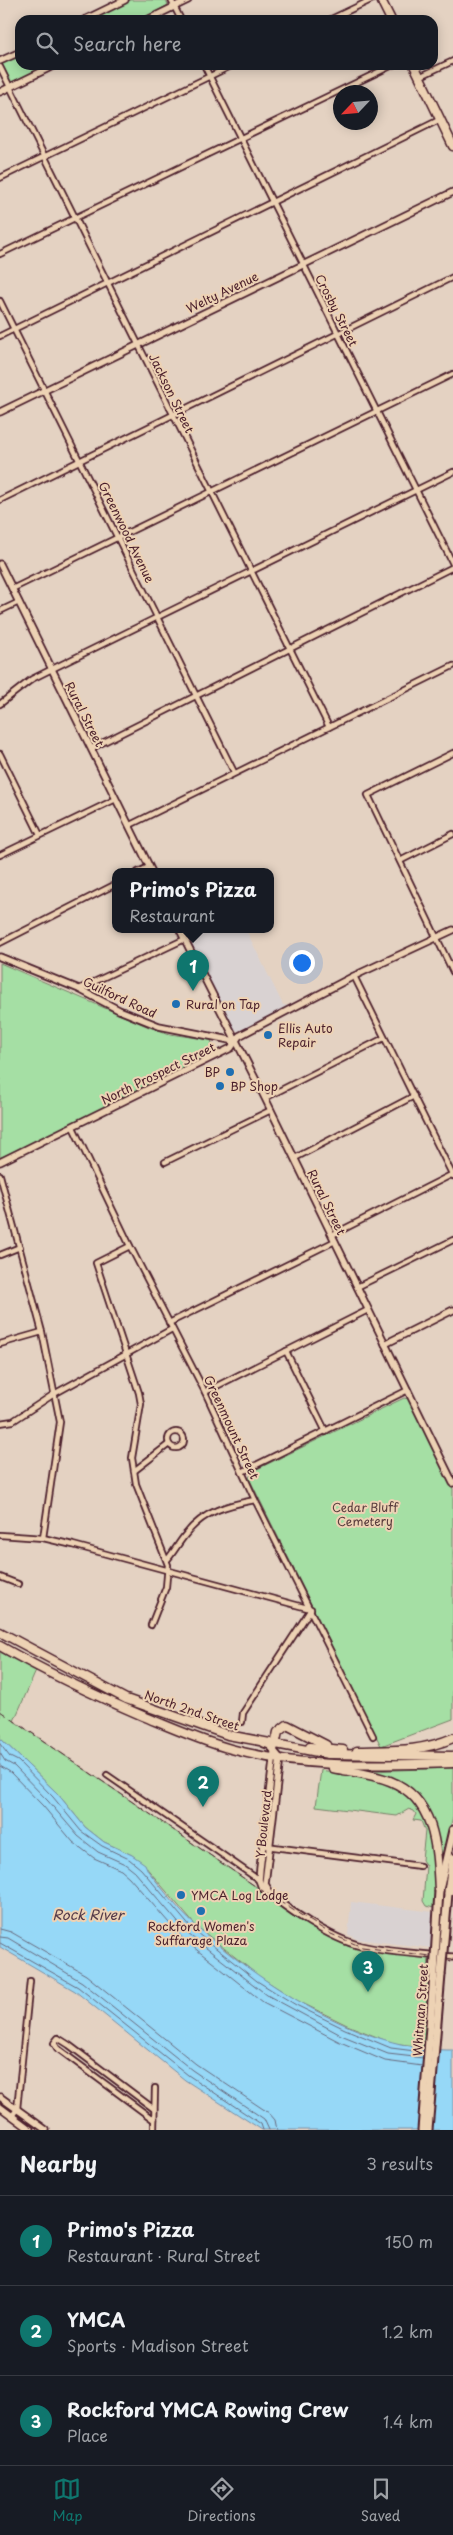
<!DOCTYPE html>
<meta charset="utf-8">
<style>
:root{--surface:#171b24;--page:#242831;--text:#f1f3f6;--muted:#9ea1a6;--line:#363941;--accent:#0f766e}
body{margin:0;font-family:"Playpen Sans",sans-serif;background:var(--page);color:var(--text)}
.compass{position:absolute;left:333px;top:85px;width:45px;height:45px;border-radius:50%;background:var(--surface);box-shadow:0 2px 12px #0003;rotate:244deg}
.you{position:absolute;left:301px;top:962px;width:18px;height:18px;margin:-12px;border:4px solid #fff;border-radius:50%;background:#1a73e8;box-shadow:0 0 0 8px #1a73e833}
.badge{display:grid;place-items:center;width:32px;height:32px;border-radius:50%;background:var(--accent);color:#fff;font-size:16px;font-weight:700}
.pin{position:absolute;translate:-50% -41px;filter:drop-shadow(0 1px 2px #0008)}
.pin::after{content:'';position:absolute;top:26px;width:18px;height:15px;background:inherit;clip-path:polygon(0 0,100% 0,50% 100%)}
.popup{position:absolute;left:112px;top:868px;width:162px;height:65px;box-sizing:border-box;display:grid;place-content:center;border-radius:10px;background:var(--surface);filter:drop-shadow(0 1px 4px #0005);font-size:16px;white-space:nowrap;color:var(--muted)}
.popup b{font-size:19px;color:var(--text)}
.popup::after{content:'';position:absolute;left:50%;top:100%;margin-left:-10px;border:10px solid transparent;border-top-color:var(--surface)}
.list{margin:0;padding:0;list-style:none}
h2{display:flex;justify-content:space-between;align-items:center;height:65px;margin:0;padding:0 20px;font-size:21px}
h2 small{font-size:16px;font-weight:400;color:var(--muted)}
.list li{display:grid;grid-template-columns:32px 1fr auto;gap:15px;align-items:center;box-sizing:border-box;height:90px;padding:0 20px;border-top:1px solid var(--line)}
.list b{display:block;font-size:19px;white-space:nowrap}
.list p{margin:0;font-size:16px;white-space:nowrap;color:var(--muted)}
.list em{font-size:16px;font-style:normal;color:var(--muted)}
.icon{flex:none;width:28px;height:28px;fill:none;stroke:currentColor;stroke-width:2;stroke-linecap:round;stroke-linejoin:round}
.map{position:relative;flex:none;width:453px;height:2130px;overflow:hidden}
.search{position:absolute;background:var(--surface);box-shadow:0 2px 12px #0003;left:15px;right:15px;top:15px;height:55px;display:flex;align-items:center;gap:12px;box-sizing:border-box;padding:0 18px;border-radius:15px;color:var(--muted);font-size:19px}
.sheet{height:335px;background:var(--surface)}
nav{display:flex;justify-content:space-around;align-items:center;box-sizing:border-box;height:70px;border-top:1px solid var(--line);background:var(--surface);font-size:14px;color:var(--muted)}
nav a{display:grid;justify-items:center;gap:2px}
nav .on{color:var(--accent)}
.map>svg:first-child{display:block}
.built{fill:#d9d2d2}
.green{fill:#a5dfa4;stroke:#787f68}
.water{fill:#96d8f7;stroke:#788ea5}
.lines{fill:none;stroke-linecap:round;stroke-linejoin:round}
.shore{stroke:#68697d;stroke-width:1}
.minor-casing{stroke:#4a1f2b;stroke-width:8}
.tertiary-casing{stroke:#4a1f2b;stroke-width:9}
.secondary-casing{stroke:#4a1f2b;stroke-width:11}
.primary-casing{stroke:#4a1f2b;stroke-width:11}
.minor{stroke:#edd2b4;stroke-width:4.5}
.tertiary{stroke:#edd2b4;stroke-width:5.5}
.secondary{stroke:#edd2b4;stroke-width:7}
.primary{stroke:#edd2b4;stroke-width:8}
.rail{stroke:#4a1f2b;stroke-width:1;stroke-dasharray:8 4;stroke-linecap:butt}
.secondary-bridge-casing{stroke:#4a1f2b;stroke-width:11;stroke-linecap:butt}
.secondary-bridge{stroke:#edd2b4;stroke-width:7}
.poi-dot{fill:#1f6fb2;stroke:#edd2b4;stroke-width:2}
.labels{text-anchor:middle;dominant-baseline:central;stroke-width:4;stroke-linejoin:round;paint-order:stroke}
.street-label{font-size:12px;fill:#4a1f2b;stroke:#edd2b4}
.poi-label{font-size:12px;fill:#4a1f2b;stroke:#edd2b4;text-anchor:start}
.park-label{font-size:12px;fill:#583c3d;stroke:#edd2b4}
.water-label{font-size:14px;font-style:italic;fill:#553b4a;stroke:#edd2b4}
</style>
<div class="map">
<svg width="453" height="2130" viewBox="0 0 453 2130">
<rect width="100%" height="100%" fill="#e4d2c2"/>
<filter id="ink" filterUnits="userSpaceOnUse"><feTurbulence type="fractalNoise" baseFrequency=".02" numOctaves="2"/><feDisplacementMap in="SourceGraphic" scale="10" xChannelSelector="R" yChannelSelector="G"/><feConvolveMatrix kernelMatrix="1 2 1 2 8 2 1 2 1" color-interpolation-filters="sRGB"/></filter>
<g filter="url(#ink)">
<!-- built -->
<g class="built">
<path d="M197 930H246L283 1005 290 1006 239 1031 235 1030 185 933H190Z"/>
<path d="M351 1902 434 1912 432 1948 356 1939 348 1934Z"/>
</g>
<!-- green -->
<g class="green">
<path d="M130 0H166L168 5 141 20H89Z"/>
<path d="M20 54V65H49L11 82 2 64Z"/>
<path d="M0 963 149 1027 170 1034 211 1040 215 1052 0 1159Z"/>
<path d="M404 1398 409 1399 453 1489V1719L381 1746 249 1478 253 1471Z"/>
<path d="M0 1652 36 1671 14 1721 255 1886 340 1940 351 1944 429 1956 425 2047 392 2043 347 2025 298 2001 260 1977 195 1925 144 1865 132 1855 104 1842 85 1827 57 1793 0 1738Z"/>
<path d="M453 1768V1816L440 1870 435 1828 424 1804 370 1771Z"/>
<path d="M321 1770C342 1774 365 1775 385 1782 438 1802 436 1861 434 1908L426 1906 423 1901 426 1866 422 1860 425 1831 421 1821 413 1820 416 1814 414 1811 409 1809 397 1816 316 1806Z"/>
</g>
<!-- water -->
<path class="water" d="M0 1738 57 1793 85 1827 104 1842 132 1855 145 1864 148 1871C163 1889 178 1910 195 1925 260 1983 363 2052 453 2050V2130H262L185 2080 75 1991 0 1947Z"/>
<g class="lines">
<!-- shore -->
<g class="shore">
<path d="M0 1744 10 1757 18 1761 53 1797 81 1831 102 1846 129 1859 141 1869 192 1929 257 1981 296 2005 345 2029 391 2048 423 2052"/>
<path d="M0 1753 5 1761 14 1766 48 1801 78 1836 98 1852 125 1864 135 1872 188 1934 267 1995 341 2035 388 2054 423 2058"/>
<path d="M0 1766 10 1772 43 1806 73 1842 94 1858 121 1870 129 1877 183 1939 263 2002 338 2041 385 2061 422 2066"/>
<path d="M0 1929 11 1932 86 1975 196 2064 269 2113 275 2120 277 2130"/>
<path d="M0 1937 8 1938 82 1982 192 2070 264 2119 269 2130"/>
<path d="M0 1943 78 1987 188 2075 261 2124 263 2130"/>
</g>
<!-- minor casing -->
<g class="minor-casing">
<g id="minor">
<path d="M171 0 181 20"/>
<path d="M329 20 371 0"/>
<path d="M204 65 453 564"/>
<path d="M0 67 329 727"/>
<path d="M419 77 453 61"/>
<path d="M0 178 233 65"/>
<path d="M0 254 393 65"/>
<path d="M0 301 234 772"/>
<path d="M0 336 439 120"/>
<path d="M0 500 453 277"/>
<path d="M12 589 453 374"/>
<path d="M0 611 19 602"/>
<path d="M0 704 32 679 52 669 453 472"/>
<path d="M92 748 453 567"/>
<path d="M453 753 368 795 453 972"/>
<path d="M0 754 40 835"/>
<path d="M130 825 453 666"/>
<path d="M0 855 116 799"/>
<path d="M400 861 453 834"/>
<path d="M138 872 149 867"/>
<path d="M0 943 116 884"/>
<path d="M354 976 453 1176"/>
<path d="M79 989 185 939"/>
<path d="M265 1098 384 1038"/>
<path d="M73 1127 130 1246 205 1392 255 1500 373 1736"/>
<path d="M295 1158 414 1096"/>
<path d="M165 1162 271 1110"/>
<path d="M0 1175 42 1332 60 1422 43 1538"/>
<path d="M332 1235 453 1174"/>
<path d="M130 1246 96 1263 139 1393 141 1404 132 1458 136 1484 168 1565 166 1587 151 1625"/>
<path d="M0 1255 20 1247"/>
<path d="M357 1287 453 1240"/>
<path d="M169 1323 335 1241"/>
<path d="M0 1344 42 1332"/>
<path d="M286 1351 326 1432"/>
<path d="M205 1392 368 1310"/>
<path d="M0 1423 13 1421 54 1394 172 1329"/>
<circle cx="176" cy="1440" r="8"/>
<path d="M134 1471 169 1444"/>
<path d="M242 1472 408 1390"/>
<path d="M0 1535 43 1538 73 1545 311 1609 243 1713 242 1722"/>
<path d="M167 1560C174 1552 179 1542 186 1534 204 1511 227 1505 255 1500"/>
<path d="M0 1577 18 1584"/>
<path d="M107 1775 259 1880"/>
<path d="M266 1846 420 1866"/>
<path d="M12 2116 17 2109 30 1981"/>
<path d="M154 2120 57 2048 54 2043 58 2038 69 2045 154 2109"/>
<path d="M154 2130 155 2088"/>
</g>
</g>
<!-- tertiary casing -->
<g class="tertiary-casing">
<g id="tertiary">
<path d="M84 20 125 0"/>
<path d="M147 20 188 0"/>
<path d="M0 61 20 52"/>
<path d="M0 92 55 65"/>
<path d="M0 412 453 192"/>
<path d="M0 564 152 872"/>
<path d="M180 930 265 1098 453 1483"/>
<path d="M0 957 79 989 119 1010 159 1026 235 1041"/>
<path d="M0 1162 231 1048 239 1036 354 976 453 930"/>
<path d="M385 1344 453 1310"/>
<path d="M264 1744 270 1746 280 1758 265 1884 271 1894"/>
<path d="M275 1745 260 1868 259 1880 262 1888C287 1909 329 1938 361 1946 391 1953 423 1954 453 1957"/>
<path d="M0 2097 46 2130"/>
<path d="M0 2107 31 2130"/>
</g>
</g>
<!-- secondary casing -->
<g class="secondary-casing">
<g id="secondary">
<path d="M440 1886 453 1830"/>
<path d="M448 1891 453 1858"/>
<path d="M422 2130 434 1974"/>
<path d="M428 2130 441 1975"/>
</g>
</g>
<!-- primary casing -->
<g class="primary-casing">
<g id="primary">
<path d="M381 0 391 20"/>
<path d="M414 65 453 146"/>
<path d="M0 1632 126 1699 228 1735 328 1754 453 1756"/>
<path d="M0 1646C46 1672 94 1695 143 1716 172 1728 201 1741 231 1749 303 1769 379 1765 453 1763"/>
<path d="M275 1745 278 1732 287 1725 326 1745"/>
<path d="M310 1747 343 1750"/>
<path d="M357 1751C391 1750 421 1752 453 1738"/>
<path d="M333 1768C352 1772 372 1774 390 1781 436 1799 437 1849 439 1891"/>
<path d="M448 1894 453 1882"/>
</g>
</g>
<!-- minor -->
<use href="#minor" class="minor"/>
<!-- tertiary -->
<use href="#tertiary" class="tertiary"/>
<!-- secondary -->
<use href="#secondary" class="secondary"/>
<!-- primary -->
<use href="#primary" class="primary"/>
<!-- rail -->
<path class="rail" d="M0 1711 255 1886 331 1934 362 1947 453 1959"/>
<!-- secondary-bridge casing -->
<g class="secondary-bridge-casing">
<g id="secondary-bridge">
<path d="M434 1974 439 1891"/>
<path d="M441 1975 448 1894"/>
</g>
</g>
<!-- secondary-bridge -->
<use href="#secondary-bridge" class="secondary-bridge"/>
</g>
</g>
<!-- markers -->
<g class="poi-dot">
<circle cx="176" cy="1004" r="5"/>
<circle cx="268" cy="1035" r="5"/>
<circle cx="230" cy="1072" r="5"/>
<circle cx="220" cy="1086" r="5"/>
<circle cx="181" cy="1895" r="5"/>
<circle cx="201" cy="1911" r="5"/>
</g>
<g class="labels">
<!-- street labels -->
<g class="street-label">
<text transform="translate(222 292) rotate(-26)">Welty Avenue</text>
<text transform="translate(337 310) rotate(63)">Crosby Street</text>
<text transform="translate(172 393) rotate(64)">Jackson Street</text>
<text transform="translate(127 532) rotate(64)">Greenwood Avenue</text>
<text transform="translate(85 714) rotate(63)">Rural Street</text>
<text transform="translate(120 997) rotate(25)">Guilford Road</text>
<text transform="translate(158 1073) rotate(-26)">North Prospect Street</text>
<text transform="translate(327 1202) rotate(64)">Rural Street</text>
<text transform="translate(232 1427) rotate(65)">Greenmount Street</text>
<text transform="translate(192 1710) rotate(19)">North 2nd Street</text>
<text transform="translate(263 1824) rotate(-84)">Y Boulevard</text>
<text transform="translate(420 2010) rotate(-86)">Whitman Street</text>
</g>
<!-- poi labels -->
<g class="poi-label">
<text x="186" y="1004">Rural on Tap</text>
<text x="278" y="1028">Ellis Auto<tspan x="278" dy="14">Repair</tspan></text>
<text x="220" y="1072" text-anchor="end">BP</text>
<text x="230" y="1086">BP Shop</text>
<text x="191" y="1895">YMCA Log Lodge</text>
<text x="201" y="1926" text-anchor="middle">Rockford Women's<tspan x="201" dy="14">Suffarage Plaza</tspan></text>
</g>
<!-- park labels -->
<g class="park-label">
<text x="365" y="1507">Cedar Bluff<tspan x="365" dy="14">Cemetery</tspan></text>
</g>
<!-- water labels -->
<g class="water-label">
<text x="88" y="1914">Rock River</text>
</g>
</g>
</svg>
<svg class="compass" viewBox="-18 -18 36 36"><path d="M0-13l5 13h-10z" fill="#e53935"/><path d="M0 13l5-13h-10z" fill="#9ea1a6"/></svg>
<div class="you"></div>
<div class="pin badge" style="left:193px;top:991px">1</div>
<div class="popup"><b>Primo's Pizza</b>Restaurant</div>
<div class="pin badge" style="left:203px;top:1807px">2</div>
<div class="pin badge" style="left:368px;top:1992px">3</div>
<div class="search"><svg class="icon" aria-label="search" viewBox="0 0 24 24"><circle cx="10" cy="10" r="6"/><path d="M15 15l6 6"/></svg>Search here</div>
</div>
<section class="sheet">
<h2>Nearby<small>3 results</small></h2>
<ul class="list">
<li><span class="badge">1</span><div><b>Primo's Pizza</b><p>Restaurant · Rural Street</p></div><em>150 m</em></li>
<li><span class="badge">2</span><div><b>YMCA</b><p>Sports · Madison Street</p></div><em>1.2 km</em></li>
<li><span class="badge">3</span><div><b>Rockford YMCA Rowing Crew</b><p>Place</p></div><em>1.4 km</em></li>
</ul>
</section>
<nav>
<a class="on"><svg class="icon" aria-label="map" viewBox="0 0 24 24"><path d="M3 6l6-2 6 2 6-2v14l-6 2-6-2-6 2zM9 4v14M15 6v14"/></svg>Map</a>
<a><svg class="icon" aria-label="directions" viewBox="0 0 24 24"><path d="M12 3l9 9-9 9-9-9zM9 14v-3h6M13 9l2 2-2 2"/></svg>Directions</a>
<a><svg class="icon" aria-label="saved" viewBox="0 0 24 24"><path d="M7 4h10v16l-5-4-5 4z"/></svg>Saved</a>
</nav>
